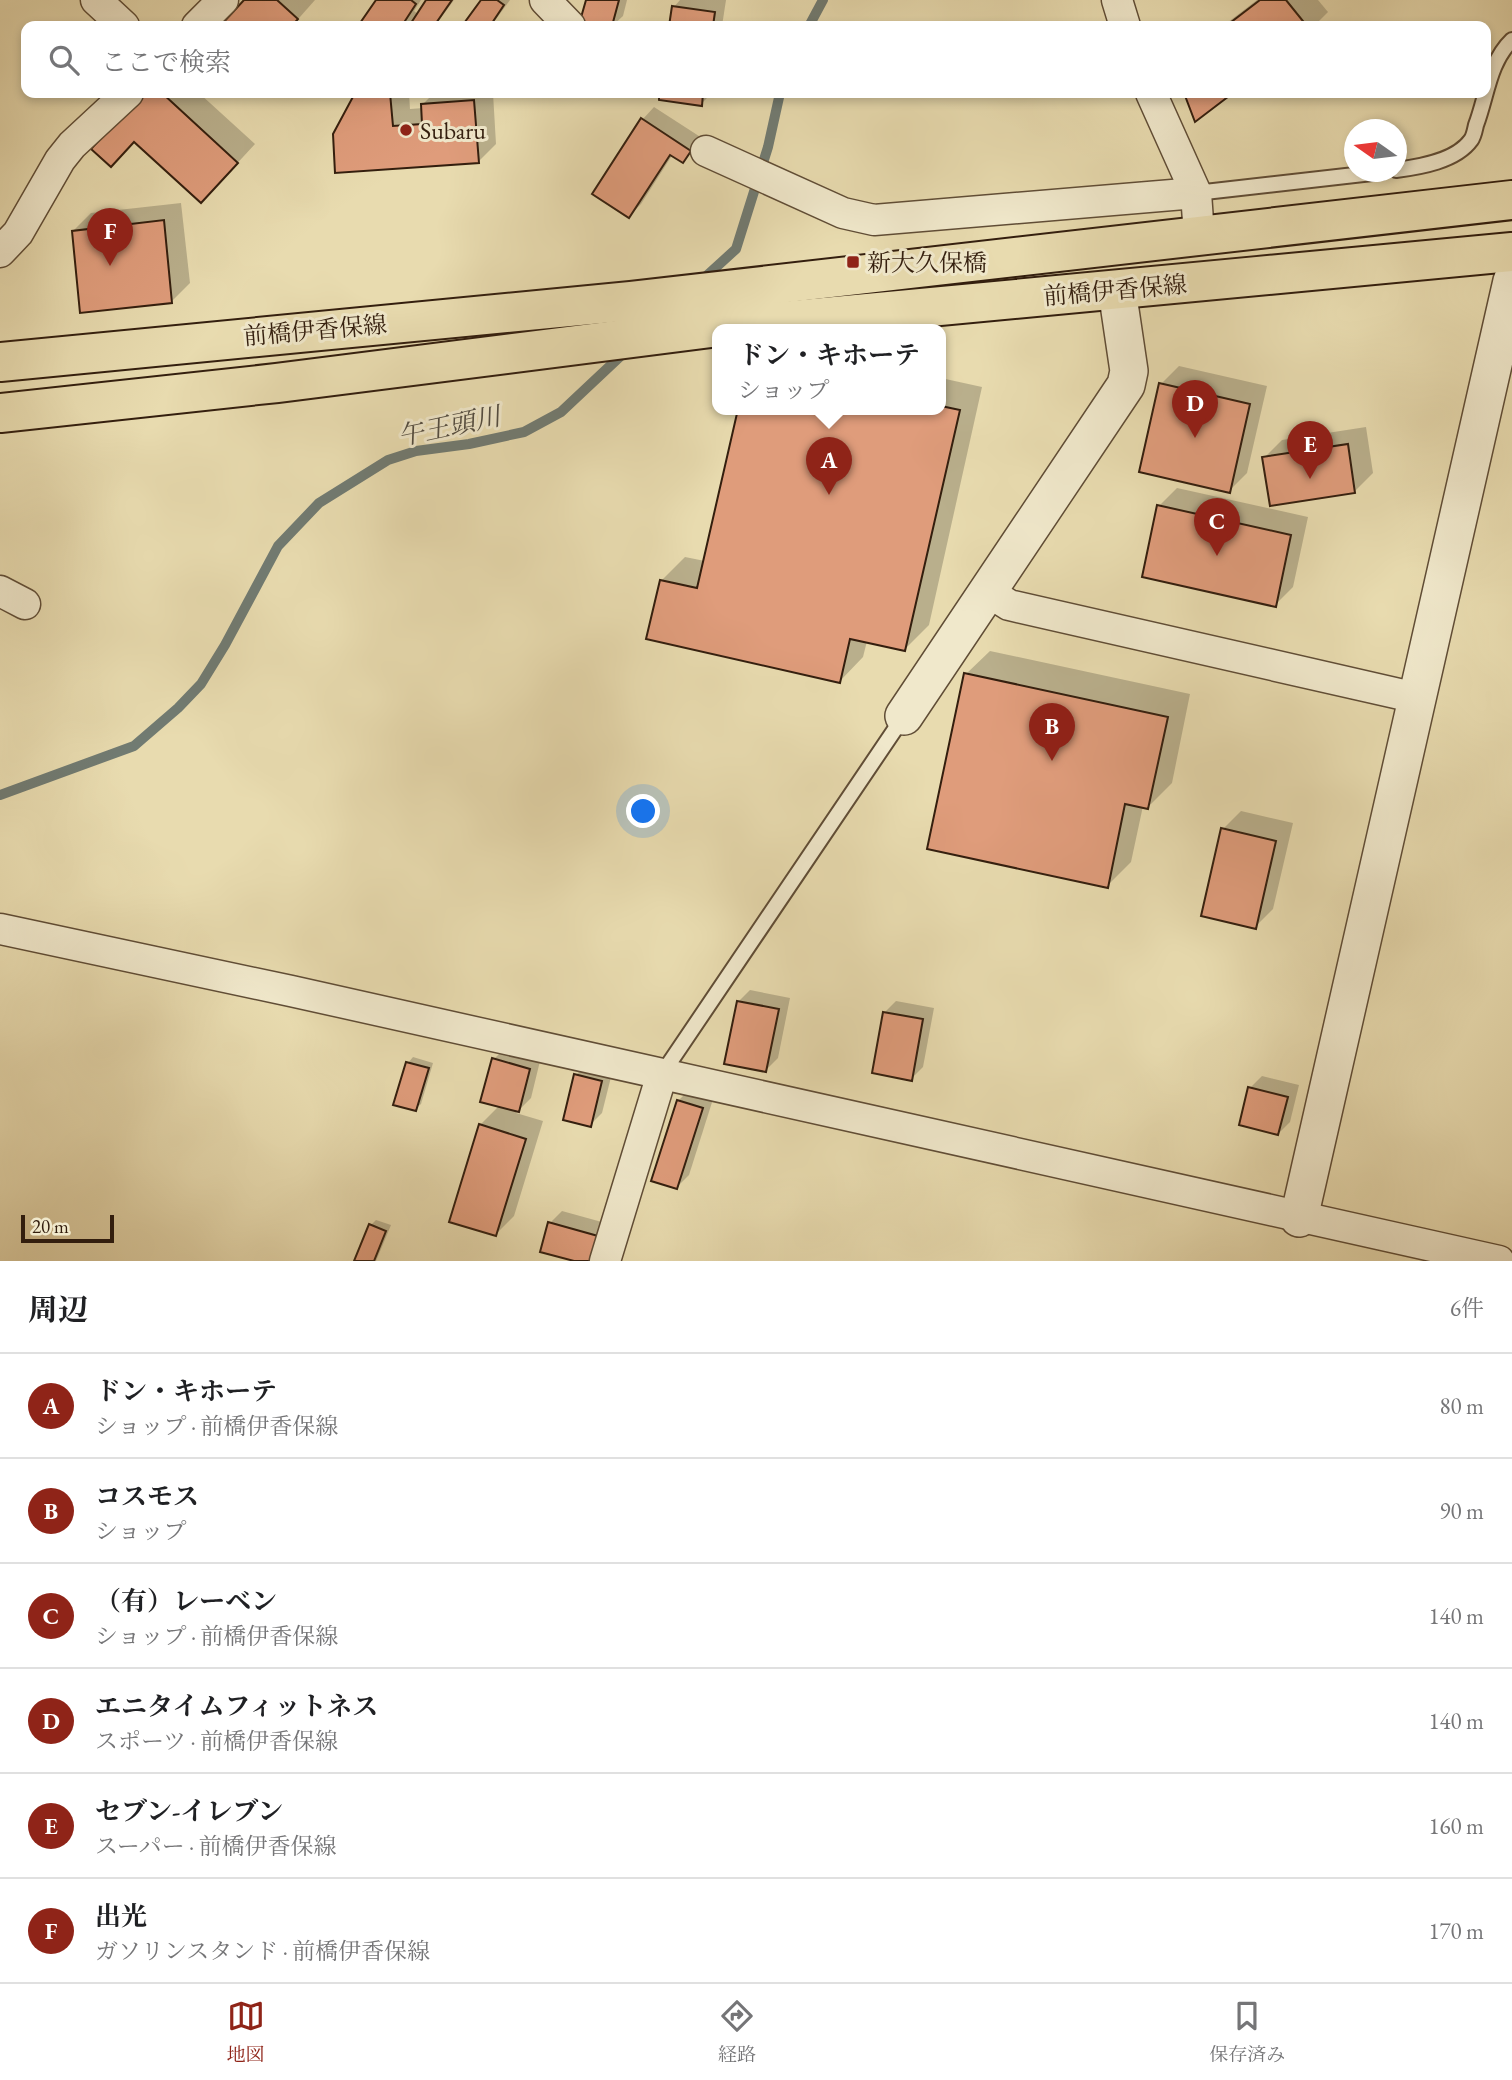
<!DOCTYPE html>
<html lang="ja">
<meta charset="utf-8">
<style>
:root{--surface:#fff;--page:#f6f6f6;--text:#202124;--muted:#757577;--line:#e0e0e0;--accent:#8f2418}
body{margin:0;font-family:"EB Garamond","Noto Serif JP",serif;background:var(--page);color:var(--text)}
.compass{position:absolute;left:1344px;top:119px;width:63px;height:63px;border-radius:50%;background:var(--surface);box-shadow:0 4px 10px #0003;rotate:284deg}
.scale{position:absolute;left:21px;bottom:18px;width:93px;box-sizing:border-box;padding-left:7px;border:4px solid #331e0e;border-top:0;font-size:19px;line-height:24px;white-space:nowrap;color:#331e0e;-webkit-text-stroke:5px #f0e8cb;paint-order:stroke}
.you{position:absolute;left:644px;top:812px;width:24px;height:24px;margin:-18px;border:5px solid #fff;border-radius:50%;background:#1a73e8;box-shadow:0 0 0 10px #1a73e833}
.badge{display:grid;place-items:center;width:46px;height:46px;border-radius:50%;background:var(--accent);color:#fff;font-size:23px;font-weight:700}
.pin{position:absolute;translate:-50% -58px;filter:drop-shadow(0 2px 4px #0008)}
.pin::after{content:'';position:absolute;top:37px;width:24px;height:21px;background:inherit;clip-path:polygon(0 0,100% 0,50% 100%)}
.popup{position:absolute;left:712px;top:324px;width:234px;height:91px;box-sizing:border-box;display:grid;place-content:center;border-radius:14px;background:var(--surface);filter:drop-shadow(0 2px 5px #0005);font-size:23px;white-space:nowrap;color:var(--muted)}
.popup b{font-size:26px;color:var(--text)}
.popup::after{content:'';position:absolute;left:50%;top:100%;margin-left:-14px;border:14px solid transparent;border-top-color:var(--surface)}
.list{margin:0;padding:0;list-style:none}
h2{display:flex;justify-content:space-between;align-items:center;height:91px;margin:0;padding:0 28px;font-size:30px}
h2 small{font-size:23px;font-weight:400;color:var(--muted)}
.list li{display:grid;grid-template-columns:46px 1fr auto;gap:21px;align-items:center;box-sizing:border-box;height:105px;padding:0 28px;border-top:2px solid var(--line)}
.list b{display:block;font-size:26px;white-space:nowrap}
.list p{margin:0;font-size:23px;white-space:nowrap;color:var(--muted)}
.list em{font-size:23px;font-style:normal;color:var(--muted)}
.icon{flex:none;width:38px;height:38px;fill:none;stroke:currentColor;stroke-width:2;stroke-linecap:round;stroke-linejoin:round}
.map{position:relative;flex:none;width:1512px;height:1261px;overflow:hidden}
.search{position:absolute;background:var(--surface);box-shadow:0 4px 10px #0003;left:21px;right:21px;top:21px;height:77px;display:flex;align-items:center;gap:18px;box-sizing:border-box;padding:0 24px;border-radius:14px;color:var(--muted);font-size:26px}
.sheet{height:721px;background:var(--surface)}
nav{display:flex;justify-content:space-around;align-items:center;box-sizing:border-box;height:98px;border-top:2px solid var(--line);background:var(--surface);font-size:19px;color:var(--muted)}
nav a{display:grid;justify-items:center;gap:4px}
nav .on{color:var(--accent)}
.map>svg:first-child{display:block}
.shadow{fill:#0003}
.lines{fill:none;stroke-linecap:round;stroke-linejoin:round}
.stream{stroke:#717b72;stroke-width:10}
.building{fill:#df9c7b;stroke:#331e0e;stroke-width:2}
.service-casing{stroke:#604d36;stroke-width:18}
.minor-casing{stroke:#604d36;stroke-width:33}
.tertiary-casing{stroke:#604d36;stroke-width:40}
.primary-casing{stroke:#331e0e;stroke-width:42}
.service{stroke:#f0e8cb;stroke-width:14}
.minor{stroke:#f0e8cb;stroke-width:30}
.tertiary{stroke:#f0e8cb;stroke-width:37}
.primary{stroke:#e8dbaf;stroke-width:38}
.poi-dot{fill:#8f2418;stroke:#f0e8cb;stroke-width:2.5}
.labels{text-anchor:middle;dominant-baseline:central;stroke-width:6;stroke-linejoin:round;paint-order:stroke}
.poi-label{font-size:24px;fill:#331e0e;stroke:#f0e8cb;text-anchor:start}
.street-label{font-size:24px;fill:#331e0e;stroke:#f0e8cb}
.water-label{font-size:26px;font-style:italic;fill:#524c40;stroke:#f0e8cb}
</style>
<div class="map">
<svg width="1512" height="1261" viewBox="0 0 1512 1261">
<rect width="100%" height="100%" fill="#e8dbaf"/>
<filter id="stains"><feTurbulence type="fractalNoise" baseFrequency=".00286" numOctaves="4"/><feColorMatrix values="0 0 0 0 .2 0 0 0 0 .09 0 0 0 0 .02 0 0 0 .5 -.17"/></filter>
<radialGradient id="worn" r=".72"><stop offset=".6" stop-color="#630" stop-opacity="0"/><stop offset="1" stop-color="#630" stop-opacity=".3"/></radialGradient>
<!-- shadow -->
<g class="shadow">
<path d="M246 0H315L292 26H223Z"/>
<path d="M378 0H421L414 11 419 15 428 0H454L435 26H418L414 24 413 26H360Z"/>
<path d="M483 0H510L491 26H464Z"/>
<path d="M588 0H627L623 16 612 26 582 20Z"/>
<path d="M680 0H726L722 26H671L674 7Z"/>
<path d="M1257 0H1318L1328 12 1314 26H1223Z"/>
<path d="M145 93H199L255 144 219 183 134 140 93 149Z"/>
<path d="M357 93H409L410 109 423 108V104L434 93H493L496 144 478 162 335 134Z"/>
<path d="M661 93H712L701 104 661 98Z"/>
<path d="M654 107 702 138 682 161 673 154 641 204 629 216 643 119Z"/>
<path d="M181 203 190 283 172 301 73 231 91 213Z"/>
<path d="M1179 366 1267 386 1247 473 1229 491 1161 384Z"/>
<path d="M941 378 982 387 929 625 905 649 867 641 863 657 840 681 661 581 685 557 705 561 941 409Z"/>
<path d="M1366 427 1373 473 1355 491 1264 458 1282 440Z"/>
<path d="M1177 488 1308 517 1293 587 1275 605 1159 506Z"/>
<path d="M990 651 1190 694 1172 783 1148 807 1143 806 1131 862 1107 886 966 674Z"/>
<path d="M1241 811 1293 823 1273 909 1255 927 1223 829Z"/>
<path d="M750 990 790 998 778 1058 766 1070 738 1002Z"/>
<path d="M896 1001 934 1008 923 1067 911 1079 884 1013Z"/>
<path d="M506 1047 541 1057 531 1098 516 1113 543 1121 514 1216 496 1234 480 1125 500 1105 494 1059Z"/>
<path d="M413 1057 433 1063 421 1104 415 1109 408 1063Z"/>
<path d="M588 1063 613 1069 602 1113 590 1125 576 1075Z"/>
<path d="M1262 1076 1299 1085 1290 1122 1278 1134 1250 1088Z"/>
<path d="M691 1088 714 1096 689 1175 677 1187 654 1179 679 1100Z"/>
<path d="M562 1211 609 1224 592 1261H581L543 1251 550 1223Z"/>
<path d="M376 1220 391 1225 376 1261H356L371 1225Z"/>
</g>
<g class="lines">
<!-- stream -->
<g class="stream">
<path d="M809 26 823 0"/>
<path d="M702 280 736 249 768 147 780 93"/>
<path d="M0 795 134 746 178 708 201 684 225 645 278 546 319 503 388 460 416 451 469 444 524 432 561 412 627 350"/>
</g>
</g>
<!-- building -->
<g class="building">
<path d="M244 0H277L298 19 292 26H220Z"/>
<path d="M376 0H411L416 4 403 24 407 26H358Z"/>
<path d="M426 0H452L434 26H415L411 23Z"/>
<path d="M481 0H497L504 5 490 26H462Z"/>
<path d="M586 0H619L612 26H599L580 21Z"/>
<path d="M1260 0H1286L1307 26H1226Z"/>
<path d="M672 6 715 12 713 26H669Z"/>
<path d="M142 93H162L238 163 201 203 134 142 111 167 91 149Z"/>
<path d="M355 93H390L393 126 422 124 421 104 474 100 479 163 335 173 333 134Z"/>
<path d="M659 93H703L702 106 659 100Z"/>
<path d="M1184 93H1233L1195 122Z"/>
<path d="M641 118 691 151 683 163 670 155 629 218 592 194Z"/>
<path d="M164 220 172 303 80 313 72 231Z"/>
<path d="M1159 383 1250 404 1230 493 1139 472Z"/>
<path d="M941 406 960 410 905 651 850 639 840 683 646 639 660 580 697 588 738 409H941Z"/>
<path d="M1348 444 1355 493 1270 506 1262 457Z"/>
<path d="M1157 505 1291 535 1276 607 1142 577Z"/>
<path d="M964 673 1168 717 1148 809 1125 804 1108 888 927 849Z"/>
<path d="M1221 828 1276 841 1256 929 1201 916Z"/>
<path d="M737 1001 779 1009 766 1072 724 1064Z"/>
<path d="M883 1012 923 1019 912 1081 872 1073Z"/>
<path d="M492 1058 530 1069 519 1112 480 1102Z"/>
<path d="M406 1062 429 1068 416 1111 393 1105Z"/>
<path d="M574 1074 602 1081 591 1127 563 1120Z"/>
<path d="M1248 1087 1288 1097 1278 1135 1239 1125Z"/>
<path d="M677 1100 703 1108 677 1189 651 1181Z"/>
<path d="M479 1124 526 1139 496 1236 449 1222Z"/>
<path d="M548 1222 598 1236 591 1261H574L540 1252Z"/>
<path d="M369 1224 386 1231 374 1261H354Z"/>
</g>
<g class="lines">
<!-- service casing -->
<g class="service-casing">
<g id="service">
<path d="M1396 170C1420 167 1456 161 1471 140 1474 136 1475 129 1476 125 1487 96 1489 62 1512 40"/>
<path d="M1196 193 1381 172"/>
<path d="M662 1074 904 716"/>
</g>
</g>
<!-- minor casing -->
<g class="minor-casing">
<g id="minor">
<path d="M96 0 124 26"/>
<path d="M545 0 570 26"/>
<path d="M1117 0 1125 26"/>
<path d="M197 26 223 0"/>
<path d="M1151 93 1196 193 1199 235"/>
<path d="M706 151 843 213 874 220 1196 193"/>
<path d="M0 252 18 233 60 160 72 145 128 93"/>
<path d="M0 591 25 604"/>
<path d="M987 591 1009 605 1417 698"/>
<path d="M0 929 291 991 1499 1261"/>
<path d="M605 1261 662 1074"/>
</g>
</g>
<!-- tertiary casing -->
<g class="tertiary-casing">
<g id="tertiary">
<path d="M904 716 1126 385 1129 371 1117 290"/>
<path d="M1299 1218 1512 281"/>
</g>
</g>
<!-- primary casing -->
<g class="primary-casing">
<g id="primary">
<path d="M0 362 631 301 1512 200"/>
<path d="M0 413 277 383 719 327 1512 252"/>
</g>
</g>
<!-- service -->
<use href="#service" class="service"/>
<!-- minor -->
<use href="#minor" class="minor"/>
<!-- tertiary -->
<use href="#tertiary" class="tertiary"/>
<!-- primary -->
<use href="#primary" class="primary"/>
</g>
<!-- markers -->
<g class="poi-dot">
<circle cx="406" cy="130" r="7"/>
<rect x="846" y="255" width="14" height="14" rx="3.5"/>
</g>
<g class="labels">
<!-- poi labels -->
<g class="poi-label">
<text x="420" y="130">Subaru</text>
<text x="867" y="262">新大久保橋</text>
</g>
<!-- street labels -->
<g class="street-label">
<text transform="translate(1115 290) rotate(-5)">前橋伊香保線</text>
<text transform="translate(315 330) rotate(-5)">前橋伊香保線</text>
</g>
<!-- water labels -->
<g class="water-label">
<text transform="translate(449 426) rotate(-12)">午王頭川</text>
</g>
</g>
<rect width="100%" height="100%" filter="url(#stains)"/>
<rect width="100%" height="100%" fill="url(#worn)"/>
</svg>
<svg class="compass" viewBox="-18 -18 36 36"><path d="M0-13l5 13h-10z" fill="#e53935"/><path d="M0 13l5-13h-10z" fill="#757577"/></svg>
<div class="scale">20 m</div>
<div class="you"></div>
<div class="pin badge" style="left:829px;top:495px">A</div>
<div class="popup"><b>ドン・キホーテ</b>ショップ</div>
<div class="pin badge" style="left:1052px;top:761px">B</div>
<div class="pin badge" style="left:1217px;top:556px">C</div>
<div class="pin badge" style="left:1195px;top:438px">D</div>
<div class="pin badge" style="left:1310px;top:479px">E</div>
<div class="pin badge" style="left:110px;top:266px">F</div>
<div class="search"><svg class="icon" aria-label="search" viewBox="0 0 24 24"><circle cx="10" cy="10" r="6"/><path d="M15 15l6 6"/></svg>ここで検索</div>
</div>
<section class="sheet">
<h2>周辺<small>6件</small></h2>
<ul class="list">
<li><span class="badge">A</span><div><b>ドン・キホーテ</b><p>ショップ · 前橋伊香保線</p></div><em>80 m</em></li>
<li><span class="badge">B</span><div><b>コスモス</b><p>ショップ</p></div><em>90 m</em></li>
<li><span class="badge">C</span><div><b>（有）レーベン</b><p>ショップ · 前橋伊香保線</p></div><em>140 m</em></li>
<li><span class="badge">D</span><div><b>エニタイムフィットネス</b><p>スポーツ · 前橋伊香保線</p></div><em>140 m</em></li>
<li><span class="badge">E</span><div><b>セブン-イレブン</b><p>スーパー · 前橋伊香保線</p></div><em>160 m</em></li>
<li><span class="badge">F</span><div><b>出光</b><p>ガソリンスタンド · 前橋伊香保線</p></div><em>170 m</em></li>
</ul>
</section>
<nav>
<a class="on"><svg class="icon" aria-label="map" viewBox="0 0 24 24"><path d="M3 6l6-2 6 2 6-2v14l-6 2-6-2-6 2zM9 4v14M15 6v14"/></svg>地図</a>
<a><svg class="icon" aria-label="directions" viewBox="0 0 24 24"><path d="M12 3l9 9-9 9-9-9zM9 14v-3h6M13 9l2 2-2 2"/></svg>経路</a>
<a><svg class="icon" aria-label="saved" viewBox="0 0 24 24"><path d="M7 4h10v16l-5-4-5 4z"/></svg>保存済み</a>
</nav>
